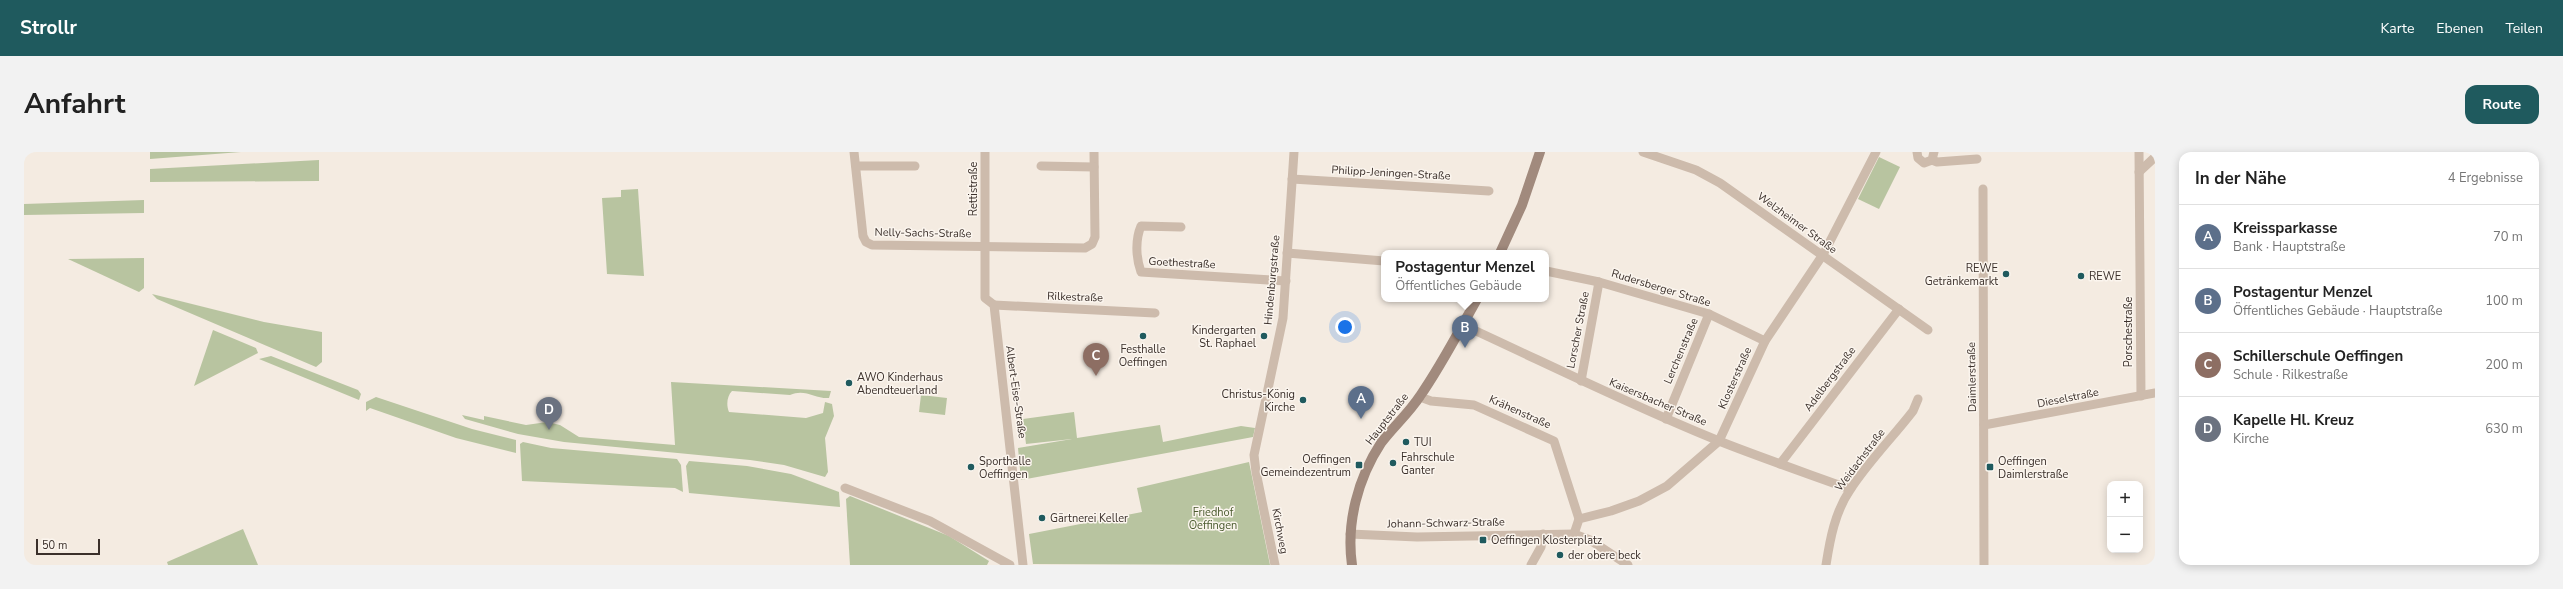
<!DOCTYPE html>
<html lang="de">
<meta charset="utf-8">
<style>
:root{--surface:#fff;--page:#f2f2f2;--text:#222;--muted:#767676;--line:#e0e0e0;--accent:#1f5a5e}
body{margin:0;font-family:"Nunito Sans",sans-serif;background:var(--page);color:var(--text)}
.controls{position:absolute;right:12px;bottom:12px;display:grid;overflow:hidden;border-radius:8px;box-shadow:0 2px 10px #0003}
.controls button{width:36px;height:36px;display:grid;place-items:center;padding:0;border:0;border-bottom:1px solid var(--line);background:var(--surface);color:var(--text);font:20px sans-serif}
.scale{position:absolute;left:12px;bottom:10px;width:64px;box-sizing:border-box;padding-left:4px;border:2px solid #3b302b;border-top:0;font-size:11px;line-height:14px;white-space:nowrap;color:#3b302b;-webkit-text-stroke:3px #fbf5ee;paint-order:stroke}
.you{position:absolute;left:1321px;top:175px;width:14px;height:14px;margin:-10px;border:3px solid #fff;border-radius:50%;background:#1a73e8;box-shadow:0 0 0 6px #1a73e833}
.badge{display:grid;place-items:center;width:26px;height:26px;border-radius:50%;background:var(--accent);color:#fff;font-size:13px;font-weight:700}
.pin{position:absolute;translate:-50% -33px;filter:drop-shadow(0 1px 2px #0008)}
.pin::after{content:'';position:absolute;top:21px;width:14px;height:12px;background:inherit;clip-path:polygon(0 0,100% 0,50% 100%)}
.popup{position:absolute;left:1357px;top:98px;width:168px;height:52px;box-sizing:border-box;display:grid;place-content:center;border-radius:8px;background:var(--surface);filter:drop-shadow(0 1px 3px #0005);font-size:13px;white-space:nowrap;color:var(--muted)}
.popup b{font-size:15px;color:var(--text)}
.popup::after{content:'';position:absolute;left:50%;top:100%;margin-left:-8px;border:8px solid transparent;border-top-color:var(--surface)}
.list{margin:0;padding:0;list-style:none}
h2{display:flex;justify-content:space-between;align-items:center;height:52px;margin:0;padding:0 16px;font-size:17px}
h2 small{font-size:13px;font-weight:400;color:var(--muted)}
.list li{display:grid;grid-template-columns:26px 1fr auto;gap:12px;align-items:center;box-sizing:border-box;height:64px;padding:0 16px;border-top:1px solid var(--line)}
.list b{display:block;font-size:15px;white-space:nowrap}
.list p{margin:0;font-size:13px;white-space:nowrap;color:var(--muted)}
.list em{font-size:13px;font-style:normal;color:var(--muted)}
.map{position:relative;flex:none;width:2131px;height:413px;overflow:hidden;border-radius:12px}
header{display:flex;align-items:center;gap:24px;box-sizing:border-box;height:56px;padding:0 20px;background:var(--accent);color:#fff}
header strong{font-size:19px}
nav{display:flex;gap:22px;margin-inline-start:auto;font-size:14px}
.intro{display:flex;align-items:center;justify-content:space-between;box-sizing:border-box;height:96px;padding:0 24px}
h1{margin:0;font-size:28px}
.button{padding:10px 18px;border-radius:12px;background:var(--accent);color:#fff;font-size:14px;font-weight:700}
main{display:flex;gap:24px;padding:0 24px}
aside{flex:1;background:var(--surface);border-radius:12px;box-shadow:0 2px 10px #0003}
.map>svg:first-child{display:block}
.green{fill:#b8c4a0}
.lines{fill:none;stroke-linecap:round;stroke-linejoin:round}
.street{stroke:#cdbbac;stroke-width:9}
.secondary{stroke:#a18a7d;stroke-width:10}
.poi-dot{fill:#1f5a5e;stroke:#fbf5ee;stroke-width:1.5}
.labels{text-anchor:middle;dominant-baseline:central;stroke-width:3;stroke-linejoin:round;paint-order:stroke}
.street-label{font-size:11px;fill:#3b302b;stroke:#fbf5ee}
.poi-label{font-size:11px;fill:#3b302b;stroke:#fbf5ee;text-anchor:start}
.park-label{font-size:11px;fill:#4a5a2e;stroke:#fbf5ee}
</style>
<header>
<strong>Strollr</strong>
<nav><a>Karte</a><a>Ebenen</a><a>Teilen</a></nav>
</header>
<div class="intro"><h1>Anfahrt</h1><a class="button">Route</a></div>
<main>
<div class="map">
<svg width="2131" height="413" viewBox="0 0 2131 413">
<rect width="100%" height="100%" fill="#f4ebe1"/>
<!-- green -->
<g class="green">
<path d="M126 0H217L126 7Z"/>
<path d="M1855 5 1876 15 1855 57 1834 47Z"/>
<path d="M295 8V29L126 30V17Z"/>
<path d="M614 37 620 124 583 122 578 46 597 45V38Z"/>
<path d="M120 48V61L0 63V52Z"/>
<path d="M120 106V136L115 140 44 107Z"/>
<path d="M128 142 240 170 298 180V210L292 215 133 147Z"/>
<path d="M189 178 232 196 234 201 170 234Z"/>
<path d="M247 204 334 238 337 242 335 248 235 207Z"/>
<path d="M647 230 807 239 805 246C791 247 781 236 766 243L708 239C703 244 702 253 705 260L782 266 799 261 801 250 808 252 810 264 801 286 804 320 801 325 760 313 726 308 540 290 494 282 441 267 438 263 460 268V264L502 273 523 270 536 273 555 285 651 293Z"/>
<path d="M897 243 923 246 921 263 895 260Z"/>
<path d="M352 245 448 277 492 288V301L432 286 346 256 342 259V250Z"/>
<path d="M1050 260 1053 286 1136 273 1139 290 1217 274 1231 276 1229 285 997 328 994 296 1048 287 1002 292 999 267Z"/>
<path d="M499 290 527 296 653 307 657 313 659 340 651 336 498 329 496 292Z"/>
<path d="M665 309 723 314 767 322 815 340 816 355 665 341 662 314Z"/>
<path d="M1225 310 1246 413 1009 412 1005 382 1118 360 1113 336Z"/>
<path d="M826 344 925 384 965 409 963 413H826L822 347Z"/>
<path d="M219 377 234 413H144L143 410Z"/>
</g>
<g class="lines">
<!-- street -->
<g class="street">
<path d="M830 0 839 84 842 90 848 93 1061 96 1068 92 1071 85 1070 0"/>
<path d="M961 0V146L970 153 999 413"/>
<path d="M1619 0 1672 18 1696 31 1904 178"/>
<path d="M1893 0 1894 6 1900 11 1908 8 1910 0"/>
<path d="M2115 0 2117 244"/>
<path d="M1908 8 1913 10 1953 7"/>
<path d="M832 14H891"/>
<path d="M1017 14 1070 15"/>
<path d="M2115 20 2131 5"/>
<path d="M1268 27 1465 39"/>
<path d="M1959 37 1960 413"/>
<path d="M1157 75 1117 74C1111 88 1112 106 1117 120L1262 129"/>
<path d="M1801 99 1852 0"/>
<path d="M1263 101 1360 109"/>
<path d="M1522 119 1575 130 1685 162 1741 189"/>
<path d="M970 153 1131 161"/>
<path d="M1439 173C1524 212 1608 254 1695 289 1738 306 1782 321 1826 337"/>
<path d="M1557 229 1575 130"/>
<path d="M1396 245 1407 249 1450 253 1530 289 1555 367"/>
<path d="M1642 267 1685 162"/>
<path d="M1960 273 2131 241"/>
<path d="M1756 312 1875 157"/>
<path d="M821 336 906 369 986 413"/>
<path d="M1326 382 1393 385 1550 382 1566 388 1604 413"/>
<path d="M1550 382 1555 367 1587 359 1615 349 1643 334 1695 289 1741 189 1798 104"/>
<path d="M1251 413 1232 320 1230 303 1259 166 1270 0"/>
<path d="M1507 413 1517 395 1519 382"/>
<path d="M1802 413C1806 387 1811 360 1826 338 1844 310 1869 285 1889 259L1894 247"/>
</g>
<!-- secondary -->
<g class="secondary">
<path d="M1476 101 1498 53 1516 0"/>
<path d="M1328 413C1322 371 1334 326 1357 291 1369 275 1385 261 1396 244 1417 214 1435 179 1453 147"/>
</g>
</g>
<!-- markers -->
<g class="poi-dot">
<circle cx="1982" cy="122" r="4"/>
<circle cx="2057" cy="124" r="4"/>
<circle cx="1119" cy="184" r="4"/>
<circle cx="1240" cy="184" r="4"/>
<circle cx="825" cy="231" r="4"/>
<circle cx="1279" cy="248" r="4"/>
<circle cx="1382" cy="290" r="4"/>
<circle cx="1369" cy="311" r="4"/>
<rect x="1331" y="309" width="8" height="8" rx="2"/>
<circle cx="947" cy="315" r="4"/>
<rect x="1962" y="311" width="8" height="8" rx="2"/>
<circle cx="1018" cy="366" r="4"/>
<rect x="1455" y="384" width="8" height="8" rx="2"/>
<circle cx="1536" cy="403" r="4"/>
</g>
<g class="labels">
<!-- street labels -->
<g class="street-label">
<text transform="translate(1367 21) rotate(3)">Philipp-Jeningen-Straße</text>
<text transform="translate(949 37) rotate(-90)">Rettistraße</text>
<text transform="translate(1773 71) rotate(36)">Welzheimer Straße</text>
<text transform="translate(899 81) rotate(1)">Nelly-Sachs-Straße</text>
<text transform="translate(1158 111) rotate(3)">Goethestraße</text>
<text transform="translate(1248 128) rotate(-85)">Hindenburgstraße</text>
<text transform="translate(1637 136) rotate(17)">Rudersberger Straße</text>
<text transform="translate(1051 145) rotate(2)">Rilkestraße</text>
<text transform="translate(1554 178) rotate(-79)">Lorscher Straße</text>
<text transform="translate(2104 180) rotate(-90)">Porschestraße</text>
<text transform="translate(1657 199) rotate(-67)">Lerchenstraße</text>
<text transform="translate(1948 225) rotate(-91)">Daimlerstraße</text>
<text transform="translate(1711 226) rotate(-66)">Klosterstraße</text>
<text transform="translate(1806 227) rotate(-53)">Adelbergstraße</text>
<text transform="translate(992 240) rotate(82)">Albert-Eise-Straße</text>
<text transform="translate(2044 246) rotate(-11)">Dieselstraße</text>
<text transform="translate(1634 250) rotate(23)">Kaisersbacher Straße</text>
<text transform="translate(1496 260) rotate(24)">Krähenstraße</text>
<text transform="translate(1363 267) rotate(-52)">Hauptstraße</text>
<text transform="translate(1836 308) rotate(-53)">Weidachstraße</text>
<text transform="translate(1422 371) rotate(-1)">Johann-Schwarz-Straße</text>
<text transform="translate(1256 379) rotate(79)">Kirchweg</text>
</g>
<!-- poi labels -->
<g class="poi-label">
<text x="1974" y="116" text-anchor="end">REWE<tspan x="1974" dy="13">Getränkemarkt</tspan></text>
<text x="2065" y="124">REWE</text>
<text x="1232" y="178" text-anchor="end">Kindergarten<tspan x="1232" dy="13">St. Raphael</tspan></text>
<text x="1119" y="197" text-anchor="middle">Festhalle<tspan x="1119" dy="13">Oeffingen</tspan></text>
<text x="833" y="225">AWO Kinderhaus<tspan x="833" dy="13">Abendteuerland</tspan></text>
<text x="1271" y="242" text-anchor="end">Christus-König<tspan x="1271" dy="13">Kirche</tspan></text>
<text x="1390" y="290">TUI</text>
<text x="1377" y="305">Fahrschule<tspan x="1377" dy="13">Ganter</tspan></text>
<text x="1327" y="307" text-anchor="end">Oeffingen<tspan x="1327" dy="13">Gemeindezentrum</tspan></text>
<text x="955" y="309">Sporthalle<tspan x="955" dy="13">Oeffingen</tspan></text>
<text x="1974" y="309">Oeffingen<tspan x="1974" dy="13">Daimlerstraße</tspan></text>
<text x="1026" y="366">Gärtnerei Keller</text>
<text x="1467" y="388">Oeffingen Klosterplatz</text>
<text x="1544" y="403">der obere beck</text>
</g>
<!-- park labels -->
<g class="park-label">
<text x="1189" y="360">Friedhof<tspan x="1189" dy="13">Oeffingen</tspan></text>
</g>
</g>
</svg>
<div class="controls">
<button>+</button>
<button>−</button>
</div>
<div class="scale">50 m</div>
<div class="you"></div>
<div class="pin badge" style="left:1337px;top:267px;background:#5c6f8a">A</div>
<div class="pin badge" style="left:1441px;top:196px;background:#5c6f8a">B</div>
<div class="popup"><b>Postagentur Menzel</b>Öffentliches Gebäude</div>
<div class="pin badge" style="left:1072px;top:224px;background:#8d6e63">C</div>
<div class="pin badge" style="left:525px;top:278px;background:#6b7280">D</div>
</div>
<aside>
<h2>In der Nähe<small>4 Ergebnisse</small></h2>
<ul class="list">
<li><span class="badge" style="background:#5c6f8a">A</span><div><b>Kreissparkasse</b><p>Bank · Hauptstraße</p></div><em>70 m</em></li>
<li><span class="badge" style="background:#5c6f8a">B</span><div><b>Postagentur Menzel</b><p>Öffentliches Gebäude · Hauptstraße</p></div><em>100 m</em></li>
<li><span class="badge" style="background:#8d6e63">C</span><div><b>Schillerschule Oeffingen</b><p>Schule · Rilkestraße</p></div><em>200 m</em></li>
<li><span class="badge" style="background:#6b7280">D</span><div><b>Kapelle Hl. Kreuz</b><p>Kirche</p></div><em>630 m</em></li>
</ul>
</aside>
</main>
